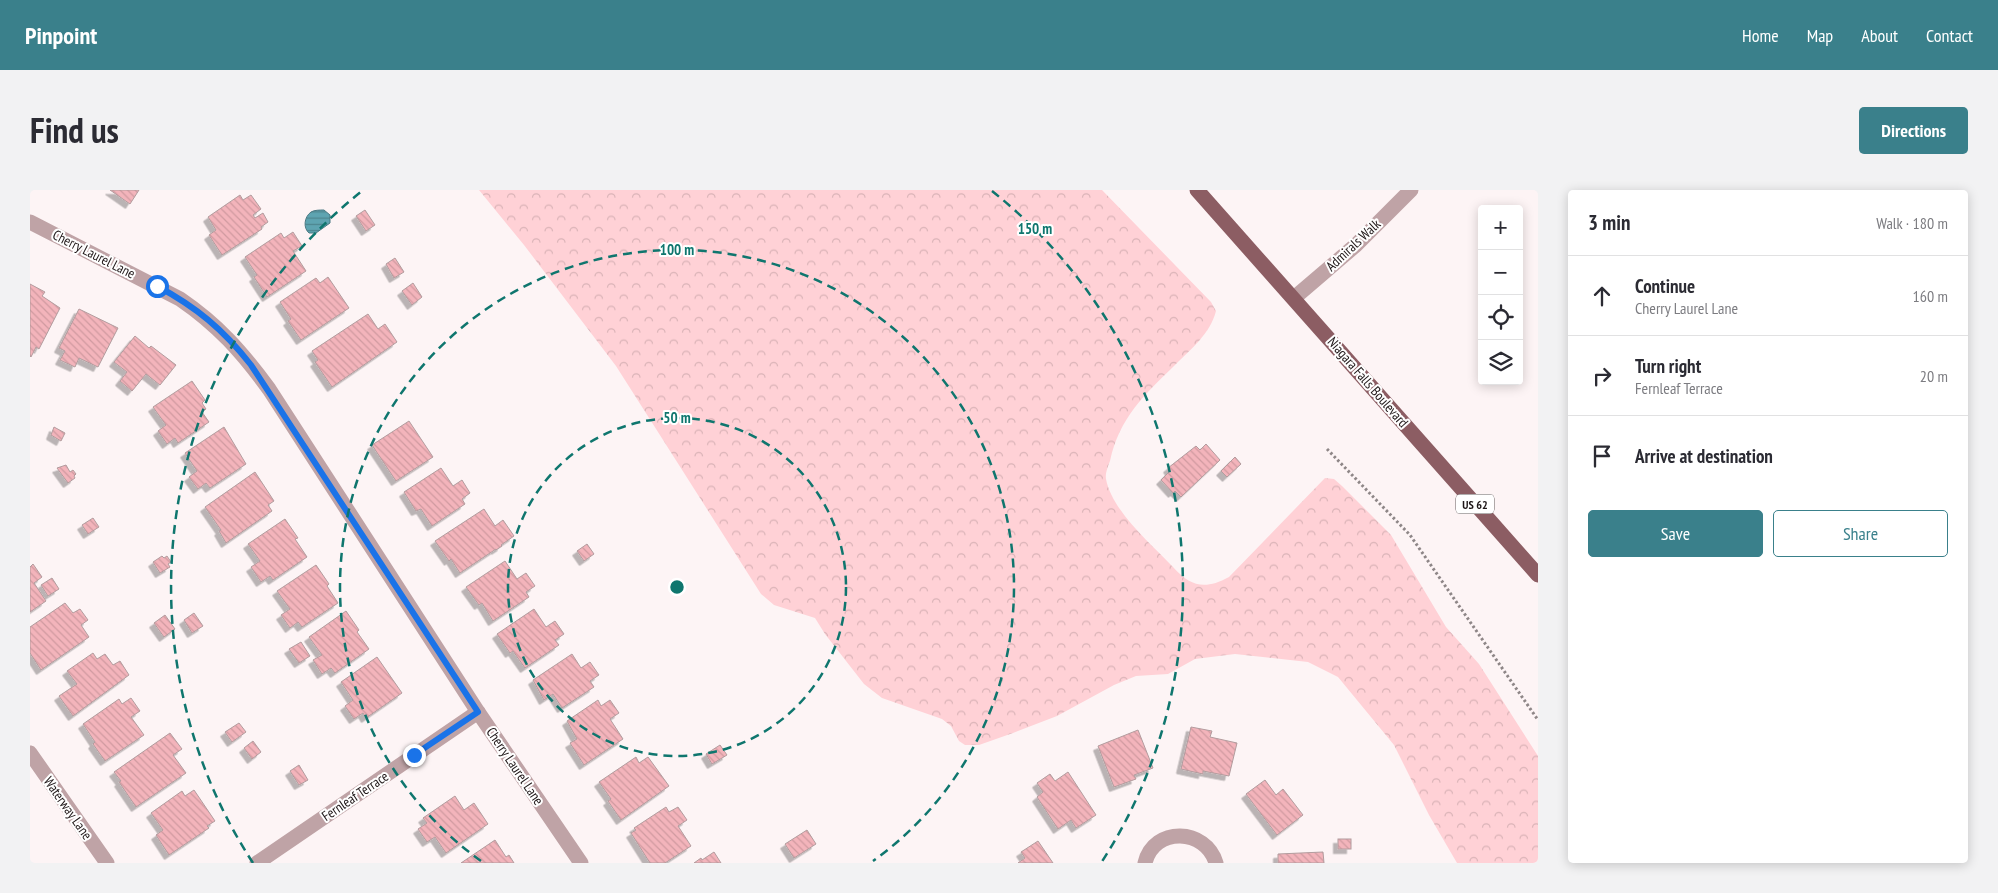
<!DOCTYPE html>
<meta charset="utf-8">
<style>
:root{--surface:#fff;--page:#f2f2f3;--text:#2b2b33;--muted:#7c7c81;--line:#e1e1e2;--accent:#3a808b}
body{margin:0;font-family:"PT Sans Narrow",sans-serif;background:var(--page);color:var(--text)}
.controls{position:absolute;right:15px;top:15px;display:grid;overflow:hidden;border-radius:5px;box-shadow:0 2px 12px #0003}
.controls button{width:45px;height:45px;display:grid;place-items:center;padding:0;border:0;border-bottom:1px solid var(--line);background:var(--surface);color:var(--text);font:25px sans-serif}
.stop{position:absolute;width:15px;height:15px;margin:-11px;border:4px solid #1a73e8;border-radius:50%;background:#fff}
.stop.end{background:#1a73e8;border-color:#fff;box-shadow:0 1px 5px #0008}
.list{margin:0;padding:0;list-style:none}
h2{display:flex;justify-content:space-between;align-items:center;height:65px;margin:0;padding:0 20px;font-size:21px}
h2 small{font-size:16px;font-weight:400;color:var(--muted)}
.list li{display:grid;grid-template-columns:32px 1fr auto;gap:15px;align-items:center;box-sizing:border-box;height:80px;padding:0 20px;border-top:1px solid var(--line)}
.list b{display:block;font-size:19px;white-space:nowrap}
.list p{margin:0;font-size:16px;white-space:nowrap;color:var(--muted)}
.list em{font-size:16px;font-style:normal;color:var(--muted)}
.actions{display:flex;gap:10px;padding:15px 20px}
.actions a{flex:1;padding:11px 0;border:1px solid var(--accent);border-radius:5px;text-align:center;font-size:18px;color:var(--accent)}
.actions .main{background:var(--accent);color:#fff}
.icon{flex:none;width:28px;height:28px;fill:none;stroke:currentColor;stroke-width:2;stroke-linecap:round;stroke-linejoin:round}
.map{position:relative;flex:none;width:1508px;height:673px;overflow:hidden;border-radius:5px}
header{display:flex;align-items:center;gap:30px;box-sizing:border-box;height:70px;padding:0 25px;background:var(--accent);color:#fff}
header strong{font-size:24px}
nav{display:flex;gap:28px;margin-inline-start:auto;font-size:18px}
.intro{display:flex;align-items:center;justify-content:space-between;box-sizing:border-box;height:120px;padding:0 30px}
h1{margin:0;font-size:35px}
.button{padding:12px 22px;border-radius:5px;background:var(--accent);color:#fff;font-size:18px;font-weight:700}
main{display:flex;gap:30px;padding:0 30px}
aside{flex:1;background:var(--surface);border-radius:5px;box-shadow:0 2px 12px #0003}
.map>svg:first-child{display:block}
.forest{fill:url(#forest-crowns)}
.water{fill:url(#water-rules);stroke:#4b7983}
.building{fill:url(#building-back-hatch);stroke:#b29c9e;filter:url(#shadow)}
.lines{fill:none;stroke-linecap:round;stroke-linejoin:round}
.path{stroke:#8e8687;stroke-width:3;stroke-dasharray:2.5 2.5;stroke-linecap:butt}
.minor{stroke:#bfa3a6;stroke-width:15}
.primary{stroke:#8c5d63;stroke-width:15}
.route{stroke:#1a73e8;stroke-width:6}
.ring{fill:none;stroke:#0f766e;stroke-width:2.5;stroke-dasharray:9 6}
.labels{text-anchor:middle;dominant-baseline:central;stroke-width:4;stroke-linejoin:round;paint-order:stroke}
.shield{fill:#fff;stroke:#625c5d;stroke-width:1}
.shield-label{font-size:12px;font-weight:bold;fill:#1e1617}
.street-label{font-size:14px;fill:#1e1617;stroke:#fff}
.centre{fill:#0f766e;stroke:#fff;stroke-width:2.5}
.ring-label{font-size:15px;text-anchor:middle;font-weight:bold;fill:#0f766e;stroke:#fff;stroke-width:4;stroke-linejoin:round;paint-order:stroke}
</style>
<header>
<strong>Pinpoint</strong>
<nav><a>Home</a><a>Map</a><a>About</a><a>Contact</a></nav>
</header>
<div class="intro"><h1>Find us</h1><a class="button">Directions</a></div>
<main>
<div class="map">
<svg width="1508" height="673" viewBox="0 0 1508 673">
<defs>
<pattern id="forest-crowns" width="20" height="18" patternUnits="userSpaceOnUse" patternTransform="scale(1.25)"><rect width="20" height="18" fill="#ffd1d6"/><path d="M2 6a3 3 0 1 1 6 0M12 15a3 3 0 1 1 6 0" fill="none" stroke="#dab3b7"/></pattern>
<pattern id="water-rules" width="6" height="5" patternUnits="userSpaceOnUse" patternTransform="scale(1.25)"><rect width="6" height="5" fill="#5ea4b1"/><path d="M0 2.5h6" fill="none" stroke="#4d858f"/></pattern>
<pattern id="building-back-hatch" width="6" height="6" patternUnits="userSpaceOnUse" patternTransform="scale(1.25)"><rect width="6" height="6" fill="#f3b4bb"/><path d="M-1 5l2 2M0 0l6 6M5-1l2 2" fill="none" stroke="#d09aa0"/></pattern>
<filter id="shadow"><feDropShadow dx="-4.5" dy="4.5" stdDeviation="0" flood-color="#0004"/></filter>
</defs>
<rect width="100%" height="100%" fill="#fdf4f5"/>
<!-- forest -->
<path class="forest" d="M449 0H1072L1181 112 1186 121C1180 144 1161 159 1145 175 1115 204 1089 228 1080 271 1078 276 1075 284 1076 289 1082 321 1121 354 1143 377 1161 397 1175 400 1199 387L1295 288 1304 289 1312 296 1361 345 1416 437 1449 474 1508 566V673H1427L1399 625 1364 555 1308 487 1278 472 1205 464 1165 469 1138 484 1106 486 1084 495 1027 526 983 543 949 555H935L929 551 921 536 912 529 852 508 834 494 795 444 785 428 744 415 731 404 586 176 494 55Z"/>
<!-- water -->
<path class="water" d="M294 20 300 25V33L286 43H279C273 38 274 27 281 22 284 20 290 20 294 20Z"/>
<!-- building -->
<g class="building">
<path d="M80 0H109L100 14Z"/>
<path d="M210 5 213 10 221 5 231 19 223 25 225 28 233 23 238 32 231 37 232 39 192 65 179 45 186 40 178 27Z"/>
<path d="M335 20 345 35 336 41 326 26Z"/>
<path d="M263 42 272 56 263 61 276 81 237 107 224 87 227 85 215 67 251 43 254 48Z"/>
<path d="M365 68 374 82 364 88 356 74Z"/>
<path d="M298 87 319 118 271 150 258 131 261 129 250 112 286 88 290 93Z"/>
<path d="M383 93 392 107 382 115 372 101Z"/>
<path d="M0 94 15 102 12 106 30 118 9 159 6 157 1 167 0 166Z"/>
<path d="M49 119 88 138 68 177 49 168 45 177 30 170 35 161 29 158Z"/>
<path d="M338 124 348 139 355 134 367 152 302 197 285 172 288 170 282 161Z"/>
<path d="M105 146 119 158 121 156 146 175 130 195 116 184 102 201 90 191 97 182 84 172Z"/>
<path d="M162 191 175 210 172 213 176 219 172 222 179 232 148 253 145 248 137 254 128 241 136 235 123 217Z"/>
<path d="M379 231 403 267 366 291 342 255Z"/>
<path d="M24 237 35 243 31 251 21 245Z"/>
<path d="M194 237 216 274 180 298 176 293 168 299 159 287 167 281 155 263Z"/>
<path d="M1176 254 1190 270 1151 307 1145 301 1143 303 1131 290 1140 281 1138 278 1166 256 1170 260Z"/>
<path d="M1205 267 1211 274 1197 287 1191 281Z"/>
<path d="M36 275 40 282 43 280 46 284 44 286 45 288 38 293 27 278Z"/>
<path d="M411 278 423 296 432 290 440 303 432 309 435 314 402 336 391 319 386 321 374 302Z"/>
<path d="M225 282 244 311 238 315 242 321 196 353 189 341 191 340 175 317Z"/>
<path d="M454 319 465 336 473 330 484 346 471 355 472 356 466 360V359L430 383 421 369 419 371 405 351Z"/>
<path d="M63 328 69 337 58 344 52 335Z"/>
<path d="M255 329 268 348 265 349 277 367 243 390 240 386 231 392 221 377 230 371 218 354Z"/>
<path d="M557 354 564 364 554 371 547 361Z"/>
<path d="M132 366 134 368 137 366 141 372 138 374 140 377 130 383 123 372Z"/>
<path d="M475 371 487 389 496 383 505 396 496 402 499 407 463 431 452 413 449 415 436 397Z"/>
<path d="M3 374 12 387 4 393 16 411 0 422V377Z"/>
<path d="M286 375 299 394 297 396 308 413 272 437 268 432 260 438 251 425 260 419 247 401Z"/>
<path d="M22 388 29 399 18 406 11 395Z"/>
<path d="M35 413 43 423 50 419 58 430 51 435 59 447 11 480 0 463V437Z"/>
<path d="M504 419 516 437 525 431 534 444 525 450 529 455 495 478 483 461 480 463 467 444Z"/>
<path d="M316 421 329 440 327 442 339 459 305 483 301 478 292 484 283 470 292 465 279 447Z"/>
<path d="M164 423 173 436 162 443 154 430Z"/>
<path d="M135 425 145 439 134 447 124 433Z"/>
<path d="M271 452 280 466 269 473 259 459Z"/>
<path d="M63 463 67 469 75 464 83 475 90 471 99 485 43 526 29 506 47 494 37 481Z"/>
<path d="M542 464 551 478 560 472 569 485 560 491 564 497 532 518 523 504 514 510 503 490Z"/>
<path d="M347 467 372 503 336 528 333 523 324 529 315 516 323 510 311 492Z"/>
<path d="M101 508 110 521 101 527 114 545 75 571 63 554 65 552 53 534 89 509 92 514Z"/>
<path d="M568 510 571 516 580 510 589 523 580 529 593 549 554 575 540 553 547 549 537 531Z"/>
<path d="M209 533 216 542 202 552 195 542Z"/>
<path d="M1161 537 1182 541 1180 547 1207 553 1199 586 1173 581V584L1151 579Z"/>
<path d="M1108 540 1123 578 1104 585 1106 589 1084 597 1068 556Z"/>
<path d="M140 543 152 559 143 565 156 583 106 617 89 592 91 591 84 582Z"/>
<path d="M223 551 231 562 222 569 214 558Z"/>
<path d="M690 555 697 565 682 574 676 564Z"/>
<path d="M606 567 609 573 618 567 639 596 591 630 578 611 581 609 569 592Z"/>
<path d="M269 575 278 590 269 595 260 581Z"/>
<path d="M1038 582 1066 625 1046 638 1041 630 1028 639 1007 607 1013 602 1007 593 1020 584 1025 591Z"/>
<path d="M1235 590 1246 605 1253 599 1273 625 1247 645 1216 604Z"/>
<path d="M164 600 185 631 177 636 179 638 139 665 126 645 133 640 121 623 152 601 155 606Z"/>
<path d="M425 606 434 620 444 613 458 634 416 663 405 647 397 652 388 639 397 633 393 628Z"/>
<path d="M636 617 639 622 648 617 657 630 648 636 661 656 635 673H620L601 643 606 640 604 638Z"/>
<path d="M777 640 786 654 764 668 755 654Z"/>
<rect x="1308" y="649" width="13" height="10"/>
<path d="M465 650 476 667 479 665 484 673H431Z"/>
<path d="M1008 651 1023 673H988L995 668 991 662Z"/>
<path d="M684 662 691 673H664L671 668 672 670Z"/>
<path d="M1293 662 1294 673H1248V664Z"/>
</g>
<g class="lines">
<!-- path -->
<path class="path" d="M1297 259 1380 345 1508 530"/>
<!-- minor -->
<g class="minor">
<path d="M0 32 150 109C188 135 212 162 239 199L448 522 551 673"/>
<path d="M1264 108 1326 55 1381 0"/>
<path d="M0 563 77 673"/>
<path d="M227 673 448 522"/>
<path d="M1115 673C1124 636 1176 638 1186 673"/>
</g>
<!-- primary -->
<path class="primary" d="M1167 0 1508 385"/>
</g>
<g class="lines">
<!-- route -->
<path class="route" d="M127 96C166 117 193 139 221 175L448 522 384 565"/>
</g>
<!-- distance rings -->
<g class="ring">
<circle cx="647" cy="397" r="169"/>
<path d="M451 671A337 337 0 1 1 843 671"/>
<path d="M223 673A506 506 0 0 1 332 1M962 1A506 506 0 0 1 1071 673"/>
</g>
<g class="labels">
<!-- shield labels -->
<rect class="shield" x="1426" y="304.5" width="38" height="19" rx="4"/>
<g class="shield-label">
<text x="1445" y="314">US 62</text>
</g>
<!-- street labels -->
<g class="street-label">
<text transform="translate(1323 55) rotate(-43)">Admirals Walk</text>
<text transform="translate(64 64) rotate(27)">Cherry Laurel Lane</text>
<text transform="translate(1338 192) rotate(49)">Niagara Falls Boulevard</text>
<text transform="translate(485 576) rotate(56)">Cherry Laurel Lane</text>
<text transform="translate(325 606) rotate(-34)">Fernleaf Terrace</text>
<text transform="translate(38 618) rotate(55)">Waterway Lane</text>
</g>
</g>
<circle cx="647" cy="397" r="8" class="centre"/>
<g class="ring-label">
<text x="1005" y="44">150 m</text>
<text x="647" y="65">100 m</text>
<text x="647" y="233">50 m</text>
</g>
</svg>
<div class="controls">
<button>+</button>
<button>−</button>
<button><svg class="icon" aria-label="locate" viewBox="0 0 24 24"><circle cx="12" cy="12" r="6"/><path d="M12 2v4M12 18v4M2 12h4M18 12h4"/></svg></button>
<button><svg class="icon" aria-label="layers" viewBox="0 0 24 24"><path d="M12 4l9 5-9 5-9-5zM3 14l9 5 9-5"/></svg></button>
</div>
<div class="stop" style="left:127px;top:96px"></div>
<div class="stop end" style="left:384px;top:565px"></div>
</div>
<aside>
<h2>3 min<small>Walk · 180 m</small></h2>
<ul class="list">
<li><svg class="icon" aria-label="ahead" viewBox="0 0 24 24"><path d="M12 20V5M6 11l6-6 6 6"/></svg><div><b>Continue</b><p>Cherry Laurel Lane</p></div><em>160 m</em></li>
<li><svg class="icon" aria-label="right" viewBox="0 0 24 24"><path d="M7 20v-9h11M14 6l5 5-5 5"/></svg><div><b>Turn right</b><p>Fernleaf Terrace</p></div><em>20 m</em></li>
<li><svg class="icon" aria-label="arrive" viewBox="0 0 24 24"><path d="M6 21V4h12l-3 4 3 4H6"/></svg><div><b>Arrive at destination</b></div></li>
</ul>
<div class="actions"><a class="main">Save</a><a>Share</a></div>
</aside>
</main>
